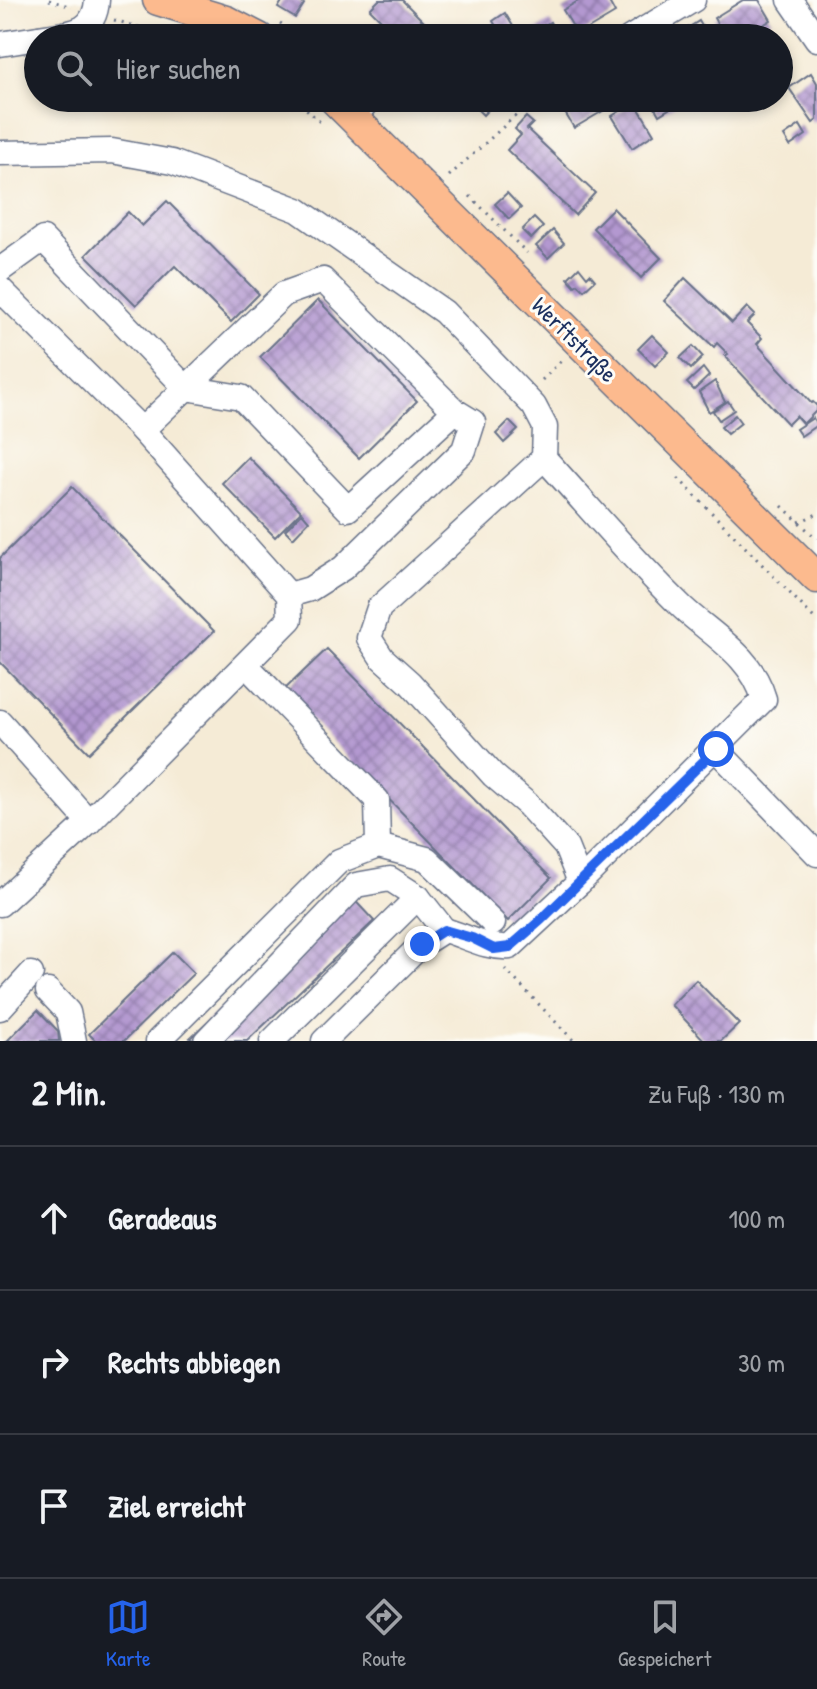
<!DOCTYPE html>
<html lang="de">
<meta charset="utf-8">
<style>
:root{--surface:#171b24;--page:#242831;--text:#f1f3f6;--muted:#9ea1a6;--line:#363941;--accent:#2563eb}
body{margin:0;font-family:"Patrick Hand",sans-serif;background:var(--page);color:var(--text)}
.stop{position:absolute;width:24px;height:24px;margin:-18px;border:6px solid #2563eb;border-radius:50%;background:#fff}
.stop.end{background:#2563eb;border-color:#fff;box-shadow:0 2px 8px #0008}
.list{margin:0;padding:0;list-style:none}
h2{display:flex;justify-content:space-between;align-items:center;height:104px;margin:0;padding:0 32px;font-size:34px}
h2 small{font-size:26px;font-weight:400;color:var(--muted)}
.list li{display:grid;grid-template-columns:52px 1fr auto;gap:24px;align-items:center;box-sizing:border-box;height:144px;padding:0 32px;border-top:2px solid var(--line)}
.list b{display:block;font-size:30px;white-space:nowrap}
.list em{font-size:26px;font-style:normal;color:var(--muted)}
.icon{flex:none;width:44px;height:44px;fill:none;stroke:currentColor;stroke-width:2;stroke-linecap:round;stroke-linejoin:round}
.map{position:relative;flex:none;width:817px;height:1041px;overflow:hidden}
.search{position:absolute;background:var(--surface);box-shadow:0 4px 12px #0003;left:24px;right:24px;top:24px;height:88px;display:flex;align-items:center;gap:20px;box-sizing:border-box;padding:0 28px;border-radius:44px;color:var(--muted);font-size:30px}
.sheet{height:536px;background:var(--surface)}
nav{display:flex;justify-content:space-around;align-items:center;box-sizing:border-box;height:112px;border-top:2px solid var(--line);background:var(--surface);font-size:22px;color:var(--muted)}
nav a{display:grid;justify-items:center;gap:4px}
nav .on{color:var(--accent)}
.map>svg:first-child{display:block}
.building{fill:url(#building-cross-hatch)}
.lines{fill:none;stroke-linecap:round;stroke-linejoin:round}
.minor-casing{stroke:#677188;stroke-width:27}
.major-casing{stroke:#677188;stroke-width:33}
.path{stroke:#677188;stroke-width:3;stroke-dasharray:2 6;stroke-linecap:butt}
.minor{stroke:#fff;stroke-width:24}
.major{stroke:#fcba8e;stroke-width:30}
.route{stroke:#2563eb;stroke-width:10}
.labels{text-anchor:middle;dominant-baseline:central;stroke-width:6;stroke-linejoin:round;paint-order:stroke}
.street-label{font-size:24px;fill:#1b2f5e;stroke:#fdfcf7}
</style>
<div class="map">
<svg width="817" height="1041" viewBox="0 0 817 1041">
<defs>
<pattern id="building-cross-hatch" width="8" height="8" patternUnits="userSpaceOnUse" patternTransform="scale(2)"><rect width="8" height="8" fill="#b398d0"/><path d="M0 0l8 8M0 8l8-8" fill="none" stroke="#917cac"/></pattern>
</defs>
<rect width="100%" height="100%" fill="#fdfcf7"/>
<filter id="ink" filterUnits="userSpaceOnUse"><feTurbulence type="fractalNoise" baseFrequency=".0125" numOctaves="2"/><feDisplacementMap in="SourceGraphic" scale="16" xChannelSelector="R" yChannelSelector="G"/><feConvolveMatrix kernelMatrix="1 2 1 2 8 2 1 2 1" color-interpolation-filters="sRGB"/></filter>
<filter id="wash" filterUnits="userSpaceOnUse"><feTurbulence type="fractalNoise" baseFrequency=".006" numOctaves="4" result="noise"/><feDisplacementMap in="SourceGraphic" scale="32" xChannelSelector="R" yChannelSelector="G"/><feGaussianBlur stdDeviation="1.8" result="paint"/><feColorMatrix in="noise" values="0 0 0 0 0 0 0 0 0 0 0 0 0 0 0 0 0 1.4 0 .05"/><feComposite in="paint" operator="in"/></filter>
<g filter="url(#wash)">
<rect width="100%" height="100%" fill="#f5ebd6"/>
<g id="blocks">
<!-- building -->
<g class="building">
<path d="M283 0H297L304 4 295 18 278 8Z"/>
<path d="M379 0H402L431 29 422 38H399L370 9Z"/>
<path d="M580 0H608L615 13 578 35 563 10Z"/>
<path d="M743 0H759L771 20 742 38H725L714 18Z"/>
<path d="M505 13 519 36 515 38H503L493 21Z"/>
<path d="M699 21 709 38H671L680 33Z"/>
<path d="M550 22 559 38H524L533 32Z"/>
<path d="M811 73 817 83V120L813 123 789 88Z"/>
<path d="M466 98H499L483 115Z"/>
<path d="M573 98H602L608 108 574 128 561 106Z"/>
<path d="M652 98H673L677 104 659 115 650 99Z"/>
<path d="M635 102 654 134 632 148 612 116Z"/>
<path d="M526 117 533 123 527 129 595 193 575 215 507 150 521 135 515 129Z"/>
<path d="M800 125 806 135 790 146 784 136Z"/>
<path d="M507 193 521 208 509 219 495 204Z"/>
<path d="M167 201 259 294 231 322 175 266 136 305 86 255 128 212 142 226Z"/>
<path d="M613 208 661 258 641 278 593 228Z"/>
<path d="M534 218 543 227 531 239 522 230Z"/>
<path d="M553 230 564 243 548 258 536 246Z"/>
<path d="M579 267 587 277 590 274 595 280 584 290 578 284 575 286 568 278Z"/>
<path d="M685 278 732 323 747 307 755 315 747 323 762 338 757 344 811 403 813 402 817 406V410L803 424 796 416 788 424 725 356 728 354 717 343 714 347 664 301Z"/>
<path d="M318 300 417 401 359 458 260 357Z"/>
<path d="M652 335 669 352 655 366 638 349Z"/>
<path d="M693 346 703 357 691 369 680 358Z"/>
<path d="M703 368 709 376 694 390 687 383Z"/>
<path d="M715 381 725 402 709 412 699 392Z"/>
<path d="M728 401 734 410 719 420 713 411Z"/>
<path d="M735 415 741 423 727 434 721 427Z"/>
<path d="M813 418 817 425 801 436 796 429Z"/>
<path d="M509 421 518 430 504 443 496 434Z"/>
<path d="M248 457 301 511 275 537 222 483Z"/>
<path d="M72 487 214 631 89 753 0 662V558Z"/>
<path d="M302 513 309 521 293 538 285 530Z"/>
<path d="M327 649 551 878 508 921 283 691Z"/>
<path d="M346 891 374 921 247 1041H194L190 1038Z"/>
<path d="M173 952 194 973 124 1041H96L89 1034Z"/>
<path d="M696 980 739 1024 721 1041H705L671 1005Z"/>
<path d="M38 1010 58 1031 59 1041H7Z"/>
</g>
</g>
</g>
<g filter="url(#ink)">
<use href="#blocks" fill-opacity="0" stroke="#677188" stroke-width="2"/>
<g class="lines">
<!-- minor casing -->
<g class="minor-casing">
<g id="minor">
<path d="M790 0 817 39"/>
<path d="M39 38C68 33 95 35 97 0"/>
<path d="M630 38 693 0"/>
<path d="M0 44 38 38"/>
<path d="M354 117 370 98"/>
<path d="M0 153 112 151 172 162 298 210 444 312 534 406 545 427 544 458 379 608 369 638 382 658 410 683 493 775 527 804 566 847 580 882"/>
<path d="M0 270 43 239 186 388 241 397 348 509 455 411"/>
<path d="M0 289 142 430 289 595 290 619 89 822 0 904"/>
<path d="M142 430 284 294 323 280 455 411 473 422 464 450 343 568 310 589 289 595"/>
<path d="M246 665 377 800 378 846"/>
<path d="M0 722 89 822"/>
<path d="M716 749 817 854"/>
<path d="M48 991 68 1012 74 1041"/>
<path d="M0 1008 31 974"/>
<path d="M158 1041 339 861 378 846 427 859 493 923"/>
<path d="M206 1041 356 885 390 879 418 897 444 930"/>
<path d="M272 1041 418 897"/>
<path d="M324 1041 422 944 444 930C466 936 487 949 510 947L580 882 764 699C752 656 713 636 683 608 634 561 590 508 544 458"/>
</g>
</g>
<!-- major casing -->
<g class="major-casing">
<g id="major">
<path d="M158 0 226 21 259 38"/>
<path d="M333 98 817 578"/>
</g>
</g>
<!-- path -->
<g class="path">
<path d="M49 0 72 7"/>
<path d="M114 20 176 38"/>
<path d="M280 23 303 38"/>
<path d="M295 98 321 123"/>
<path d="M449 176 535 98"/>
<path d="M470 196 527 253"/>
<path d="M542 380 562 360"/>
<path d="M678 478 817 621"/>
<path d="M782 506 817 539"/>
<path d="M799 522 817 514"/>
<path d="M505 969 574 1041"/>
</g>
<!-- minor -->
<use href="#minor" class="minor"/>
<!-- major -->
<use href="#major" class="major"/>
</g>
</g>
<g class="lines" filter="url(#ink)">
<!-- route -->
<path class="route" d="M422 944 444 930 472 938 494 949 510 947 541 920 716 749"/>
</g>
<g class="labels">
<!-- street labels -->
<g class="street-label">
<text transform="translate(575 339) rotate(45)">Werftstraße</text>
</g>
</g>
</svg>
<div class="stop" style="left:716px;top:749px"></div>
<div class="stop end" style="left:422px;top:944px"></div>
<div class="search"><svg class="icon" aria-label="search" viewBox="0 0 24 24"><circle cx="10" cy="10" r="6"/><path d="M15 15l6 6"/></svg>Hier suchen</div>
</div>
<section class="sheet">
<h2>2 Min.<small>Zu Fuß · 130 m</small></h2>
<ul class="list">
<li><svg class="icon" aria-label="ahead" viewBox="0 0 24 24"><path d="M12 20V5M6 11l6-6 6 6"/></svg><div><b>Geradeaus</b></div><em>100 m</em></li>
<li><svg class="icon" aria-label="right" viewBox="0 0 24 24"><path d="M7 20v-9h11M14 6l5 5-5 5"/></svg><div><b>Rechts abbiegen</b></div><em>30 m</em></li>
<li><svg class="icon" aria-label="arrive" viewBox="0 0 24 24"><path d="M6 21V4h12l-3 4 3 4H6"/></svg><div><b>Ziel erreicht</b></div></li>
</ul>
</section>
<nav>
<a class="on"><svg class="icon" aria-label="map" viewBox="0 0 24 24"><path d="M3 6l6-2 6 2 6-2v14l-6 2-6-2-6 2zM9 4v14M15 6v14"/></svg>Karte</a>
<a><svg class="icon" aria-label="directions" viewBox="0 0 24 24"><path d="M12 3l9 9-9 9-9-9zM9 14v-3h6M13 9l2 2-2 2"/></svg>Route</a>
<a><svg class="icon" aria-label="saved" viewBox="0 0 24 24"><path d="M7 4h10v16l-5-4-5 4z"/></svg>Gespeichert</a>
</nav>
